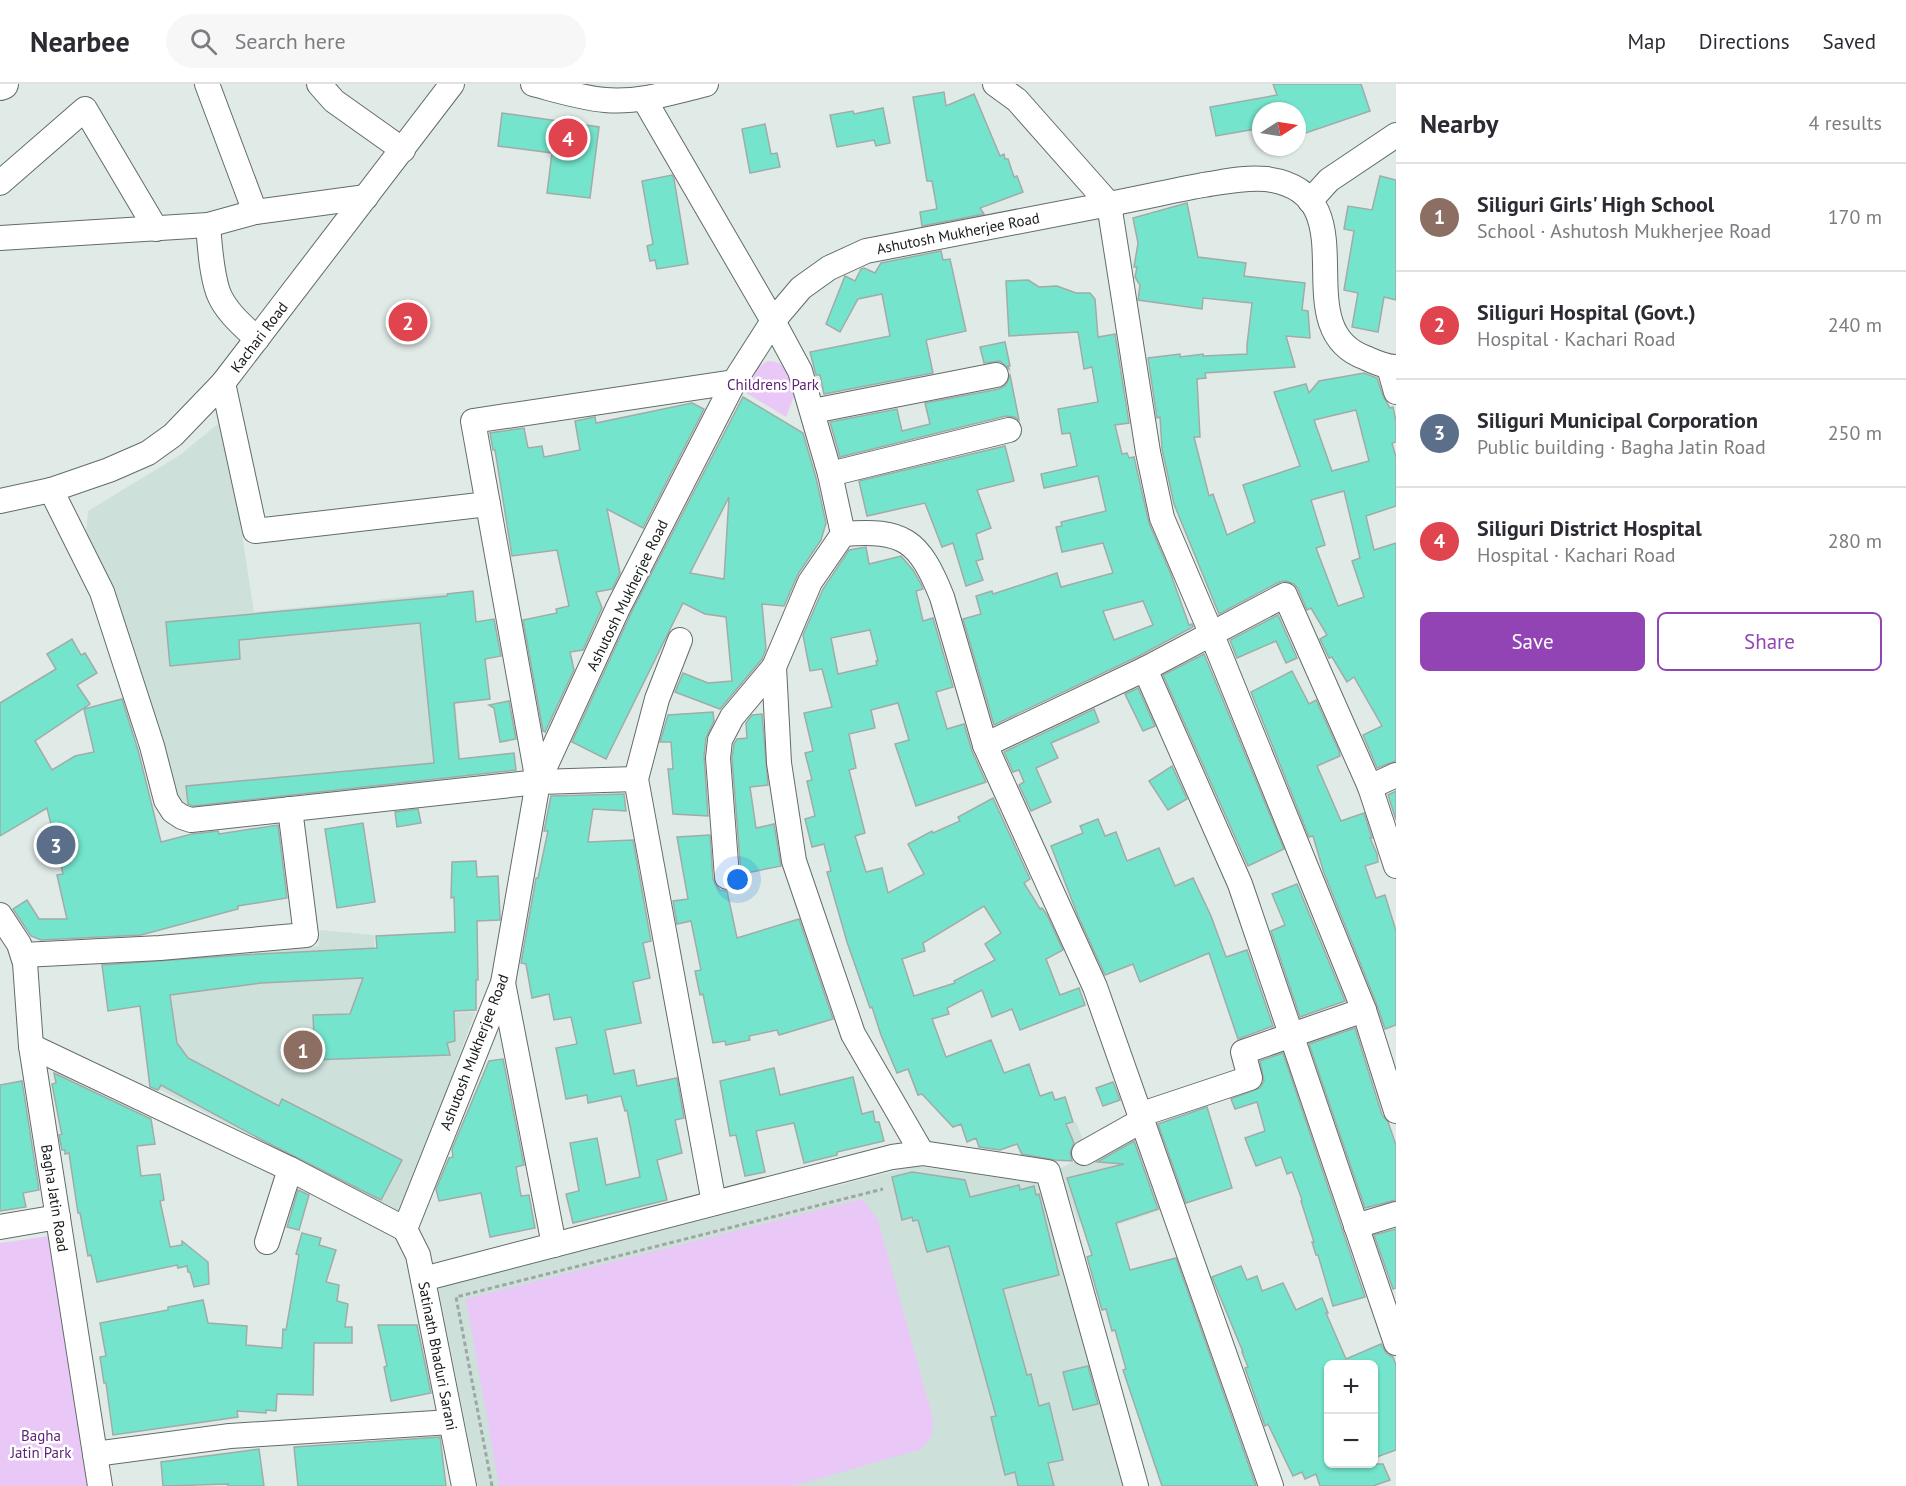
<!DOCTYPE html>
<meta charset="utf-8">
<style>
:root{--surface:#fff;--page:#f7f7f7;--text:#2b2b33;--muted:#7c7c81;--line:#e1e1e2;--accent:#9344b4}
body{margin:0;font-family:"PT Sans",sans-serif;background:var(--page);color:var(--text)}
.controls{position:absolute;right:18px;bottom:18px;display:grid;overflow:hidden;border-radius:9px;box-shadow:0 2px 4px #0004}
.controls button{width:54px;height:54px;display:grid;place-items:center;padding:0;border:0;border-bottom:2px solid var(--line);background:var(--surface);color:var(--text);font:30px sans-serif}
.compass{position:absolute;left:1252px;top:18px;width:54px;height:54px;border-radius:50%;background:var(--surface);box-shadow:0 2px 4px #0004;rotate:78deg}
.you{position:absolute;left:738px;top:796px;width:21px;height:21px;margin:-15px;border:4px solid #fff;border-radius:50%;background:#1a73e8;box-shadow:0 0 0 9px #1a73e833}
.badge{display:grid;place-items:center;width:39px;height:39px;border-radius:50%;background:var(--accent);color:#fff;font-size:20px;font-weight:700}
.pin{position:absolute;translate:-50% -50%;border:3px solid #fff;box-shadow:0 2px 6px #0006}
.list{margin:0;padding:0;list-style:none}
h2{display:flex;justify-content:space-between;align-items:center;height:78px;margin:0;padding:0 24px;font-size:26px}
h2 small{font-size:20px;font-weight:400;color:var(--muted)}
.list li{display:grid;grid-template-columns:39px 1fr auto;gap:18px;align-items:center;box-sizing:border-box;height:108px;padding:0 24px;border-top:2px solid var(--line)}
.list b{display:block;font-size:22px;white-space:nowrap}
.list p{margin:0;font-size:20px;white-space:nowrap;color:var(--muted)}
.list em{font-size:20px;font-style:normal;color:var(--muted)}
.actions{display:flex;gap:12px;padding:18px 24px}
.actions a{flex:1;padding:14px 0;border:2px solid var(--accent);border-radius:9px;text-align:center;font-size:21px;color:var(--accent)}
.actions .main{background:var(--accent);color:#fff}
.icon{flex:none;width:33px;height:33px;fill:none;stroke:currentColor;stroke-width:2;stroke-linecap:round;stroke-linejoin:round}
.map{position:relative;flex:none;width:1396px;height:1402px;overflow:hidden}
header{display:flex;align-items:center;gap:36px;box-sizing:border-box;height:84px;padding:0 30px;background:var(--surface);border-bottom:2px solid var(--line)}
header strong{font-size:28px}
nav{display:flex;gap:33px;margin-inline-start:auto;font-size:21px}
.search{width:420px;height:54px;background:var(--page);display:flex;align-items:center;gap:15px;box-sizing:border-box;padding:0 21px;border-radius:33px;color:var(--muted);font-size:22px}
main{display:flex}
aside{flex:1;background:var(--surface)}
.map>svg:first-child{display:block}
.built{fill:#cde0da}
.green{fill:#e9c8f8}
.building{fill:#74e5cc;stroke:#a1aba8;stroke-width:1.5;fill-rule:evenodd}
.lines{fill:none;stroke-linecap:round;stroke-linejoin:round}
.minor-casing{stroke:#626c69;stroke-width:26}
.major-casing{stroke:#626c69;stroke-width:32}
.path{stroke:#9fa7a5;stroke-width:3;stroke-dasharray:4.5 3;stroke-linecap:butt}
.minor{stroke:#fff;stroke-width:24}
.major{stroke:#fff;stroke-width:30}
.labels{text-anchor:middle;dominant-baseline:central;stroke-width:5;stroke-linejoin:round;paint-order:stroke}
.street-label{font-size:15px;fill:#161a19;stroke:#fff}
.park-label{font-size:15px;fill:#5f2476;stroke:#fff}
</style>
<header>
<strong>Nearbee</strong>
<div class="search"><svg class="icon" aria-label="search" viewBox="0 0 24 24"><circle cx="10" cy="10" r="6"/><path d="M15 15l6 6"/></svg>Search here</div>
<nav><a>Map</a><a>Directions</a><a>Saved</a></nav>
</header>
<main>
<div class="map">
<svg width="1396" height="1402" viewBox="0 0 1396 1402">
<rect width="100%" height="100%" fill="#e0eae7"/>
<!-- built -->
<g class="built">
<path d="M224 335 254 528 445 509 463 700 189 724 178 720 118 517 100 476 85 462 88 427 180 371Z"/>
<path d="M320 846 374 851 378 932 475 928 403 1129 149 1000 133 876 319 862Z"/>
<path d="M1076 1038 1086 1063 1055 1079 1023 1077 1017 1063Z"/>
<path d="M1138 1045 1164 1125 1117 1141 1112 1127 1078 1139 1059 1085Z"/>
<path d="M915 1082 1043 1100 1129 1402H478L438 1203Z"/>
</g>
<!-- green -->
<g class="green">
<path d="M768 277C787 277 790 292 796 307L786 333 746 309 758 283Z"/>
<path d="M862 1115 878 1136 933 1335 932 1351 922 1365 793 1402H499L466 1215Z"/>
<path d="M50 1152 88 1402H0V1159Z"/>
</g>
<!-- building -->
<g class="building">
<path d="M1273 0H1361L1370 27 1297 52V27H1261V44L1216 52 1210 23 1277 11Z"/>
<path d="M944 8 946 22 974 10 1000 72 1004 70 1005 75H1008L1014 93 1017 92 1023 108 980 124 984 130 922 142 920 128 937 125 932 97H927L913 13Z"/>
<path d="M883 24 890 59 876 62 874 56 837 63 830 31 853 27 854 30Z"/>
<path d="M502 29 599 43 590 114 547 109 552 69 498 62Z"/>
<path d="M765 40 771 70 777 69 780 83 750 89 742 45Z"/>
<path d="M672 91 674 95 688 180 657 185 655 176 650 177 647 162 653 160 642 97Z"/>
<path d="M1380 92 1396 96V216L1384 213 1378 248 1352 243 1358 209 1344 206 1354 147 1344 145 1348 122 1372 126Z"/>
<path d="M1187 119 1198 173 1246 179 1244 192 1305 199 1302 226 1308 227 1310 254 1286 252 1295 283 1205 289 1206 294 1197 295 1200 353H1194L1209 412 1213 410 1227 451 1255 438 1243 401 1300 382 1274 308 1306 300 1309 309 1319 297 1364 289 1377 294 1383 312 1390 324 1393 323 1396 337V358L1392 359 1396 373V422L1366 432 1374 466 1396 459V677L1377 684 1363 651 1382 642 1354 593 1347 598 1332 573 1329 574 1320 555 1327 551 1311 524 1307 526 1298 505 1294 500 1286 497 1279 498 1219 530 1174 420 1162 365 1160 333 1157 334 1148 274 1180 270V273L1203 270V272L1247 270V261L1252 219 1203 214 1202 225 1138 216 1140 201 1135 193 1137 183H1134L1138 159 1133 134ZM1356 326 1369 377 1332 387 1314 336ZM1344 407 1360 474 1352 477 1364 513 1338 522 1316 464 1325 461 1311 416Z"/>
<path d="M941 167 943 176 950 175 966 247 926 256 933 289 824 310 820 291H816L810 268 890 252 882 210 858 215 840 248 826 240 845 192 855 197 861 185 864 184 875 189 881 179Z"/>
<path d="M1028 196 1039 203 1057 202 1076 209H1090L1095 215 1098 253 1115 250 1129 339 1115 341 1122 370 1127 369 1129 374 1134 373 1149 439 1170 488 1189 541 1192 540 1193 543 1139 572 994 641 963 535 981 530 976 512 992 507 993 510 1057 489 1061 503 1113 489 1103 459 1062 468 1056 443 1062 442 1061 438 1106 427 1098 392 1044 404 1041 390 1077 382 1070 349 1062 350 1058 325 1098 318 1092 283 1084 285 1078 248 1009 252 1006 197ZM1143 517 1153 541 1114 556 1103 527Z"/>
<path d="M1005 258 1010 282H1008L1009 285 1000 277 984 279 980 263Z"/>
<path d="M1010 291 1019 336 1014 333 1006 332 840 373 830 338 897 325 902 347 930 340 925 319 999 305 1006 301Z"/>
<path d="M743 313 803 349 816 394 826 439 821 456 798 490 784 522 762 520 766 565 762 575 720 625 675 608 683 589 708 599 732 597 726 533 705 530 683 519 606 675 572 658 633 525ZM729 413 724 495 690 489Z"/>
<path d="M692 319 704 325 643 444 607 425 620 489 612 505 596 508 602 524 583 566 570 568 574 586 545 648 543 647 523 536 557 529 556 525 569 522 557 466 512 472 495 366H493L490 349 524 344 528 364 542 362 544 373 580 366 575 337 595 333 596 339Z"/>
<path d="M1005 362 1014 397 977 406 991 444 976 450 983 475 976 477 983 496 966 502 953 459 942 463 925 419 867 432 859 397Z"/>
<path d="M866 463 869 480 901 472 913 486 921 500 923 505 916 507 923 537 933 534 953 603 936 608 947 645 964 640 972 667 986 698 916 722 895 660 909 656 898 619 871 626 875 644 849 650 856 684 849 686 865 749 855 752 866 788 882 784 888 809 924 790 908 760 932 747 933 749 960 737 958 733 993 714 1030 795 1024 799 1040 825 1042 824 1047 831 1063 866 1046 875 1060 911 1079 904 1085 921 1020 946 1012 925 992 933 982 906 947 924 949 930 932 935 946 973 991 956 1004 989 1029 980 1040 1012 1052 1008 1055 1016 1065 1013 1073 1038 1066 1040 1074 1059 1070 1068 1072 1077 1055 1076 1022 1070 1017 1060 1000 1066 979 1063 976 1054 967 1058 961 1040 953 1043 922 1010 918 1011 908 985 897 989 881 951 872 923 870 924 847 858 827 788 831 787 824 760 812 763 805 735 815 732 807 697 812 696 805 669 813 667 804 629 832 623 822 585 810 587 803 551 823 505 849 466ZM870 546 878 577H876L877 581 838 590 831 554ZM984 822 1001 849 985 860 995 876 954 897 955 899 914 912 902 875 925 867 923 859Z"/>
<path d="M473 507 476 538 494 535 501 572 485 575 490 615 454 619 459 675 514 669 516 686 193 722 188 720 186 702 434 679 420 539 239 556 240 575 170 582 166 538 447 512V510Z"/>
<path d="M1278 531 1297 574 1286 579 1276 557 1237 574 1230 556Z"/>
<path d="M72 555 81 571 85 569 97 589 77 601 90 620 35 657 52 686 75 672 94 668 84 625 122 615 138 666 161 758 192 750 218 747 219 750 278 741 287 814 238 822V825L141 851 41 856 31 852 13 825 27 816 39 835H67L57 791 63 790 47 724 0 752V619L56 585 47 570Z"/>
<path d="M1204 570 1284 765 1248 782 1163 591Z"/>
<path d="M1292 587 1309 620 1316 616 1339 667 1340 672 1317 682 1341 737 1364 729 1372 754H1370L1377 770 1378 778 1365 782 1376 814 1385 811 1396 847V941L1385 945 1377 921 1324 789 1313 752 1309 753 1251 608Z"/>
<path d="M1138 604 1155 642 1143 647 1125 610Z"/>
<path d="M509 617 516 655 500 658 494 624 489 621Z"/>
<path d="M1094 625 1099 638 1051 659 1058 674 1036 684 1051 718 1031 727 1019 701 1024 698 1019 686 1013 688 1004 668Z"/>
<path d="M713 628 714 637 706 654 704 672 708 732 673 730 668 685H673L671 658H660L668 631Z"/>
<path d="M762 630 768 701 750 703 756 744 774 740 781 782 741 790 732 674 734 660 737 655 747 654 746 639 752 631Z"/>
<path d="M1172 682 1187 715 1168 726 1149 697Z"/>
<path d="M1396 707V736L1388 711Z"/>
<path d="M624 710 626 727 593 725 588 758 633 756 651 857 643 859 650 894 633 898 641 939 605 946 614 990 634 986 637 1002 677 994 684 1034 675 1036 682 1069 657 1076 667 1116 573 1139 566 1110 579 1107 570 1059 597 1054 606 1101 640 1093 627 1026 625 1027 621 1012 588 1019 587 1011 566 1015 556 964 577 960 571 933 554 936 549 910 532 914 526 880 521 879 536 794H538L548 747H544L551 712Z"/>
<path d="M418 725 421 739 397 743 395 728Z"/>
<path d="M1098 735 1105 752 1116 748 1127 777 1159 764 1175 802 1193 794 1211 832 1226 873 1247 866 1273 942 1238 955 1209 869 1140 898 1133 880 1105 891 1078 832 1051 762 1083 749 1080 742Z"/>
<path d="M363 739 375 818 337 824 325 745Z"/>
<path d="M710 751 713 795 716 801 720 806 727 807 737 854 799 835 833 935 779 951 777 946 749 952 750 956 726 961 725 957 713 959 703 910 700 911 695 887 701 886 691 837 677 840 673 817 688 815 677 753Z"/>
<path d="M476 777 477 793 498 792 500 832V836L477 837 478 896H476V926L454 927 455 957 447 959 450 971 311 976 310 954H314L313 931 350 930 363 894 261 899 170 911 177 959 188 974 279 1022 282 1015 402 1076 381 1116 262 1056 161 1001 158 1006 150 1003 140 922 108 927 102 881 241 871 377 864 376 852 455 848 454 813 451 814 452 778Z"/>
<path d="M1297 800 1345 917 1300 933 1271 847 1285 841 1272 810Z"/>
<path d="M1355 944 1382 1031 1388 1038 1396 1061V1116L1365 1124 1309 960Z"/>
<path d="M1283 969 1365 1213 1333 1222 1318 1171H1316L1312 1158H1314L1301 1117 1302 1116 1292 1088 1287 1090 1281 1073 1256 1082 1245 1054 1265 1047 1257 1018 1235 1025 1231 1015 1260 1004 1264 997 1260 977Z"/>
<path d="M503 975 524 1081 516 1083 521 1112 529 1111 535 1144 490 1153 481 1109 439 1117 436 1105 449 1074 453 1073 452 1065 489 977Z"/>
<path d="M774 984 780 1011 853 993 862 1030 873 1027 875 1038H879L884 1057 837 1068V1071L804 1079 794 1039 756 1047 765 1088 745 1092 736 1051 730 1052 720 997Z"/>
<path d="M54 989 151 1035 155 1060 137 1062 141 1092 160 1090 164 1116 160 1117 170 1163 182 1161V1157L208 1178 209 1200 194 1203 190 1188H188L187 1182 178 1184 177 1181 97 1198 91 1171 88 1172 80 1129H78L69 1069 65 1070V1066H62L59 1051 62 1050 61 1047 52 1000 56 999Z"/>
<path d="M22 997 39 1106 23 1109 26 1123 0 1127V1001Z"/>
<path d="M1113 998 1120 1016 1103 1022 1096 1004Z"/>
<path d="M1207 1023 1232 1104 1186 1119 1158 1040Z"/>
<path d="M1134 1057 1158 1125 1116 1139 1130 1186 1176 1174 1256 1402H1162L1123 1286 1126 1285 1115 1246 1112 1247 1106 1225 1102 1226 1087 1173 1092 1171 1067 1094 1124 1080 1097 1078Z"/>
<path d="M912 1088 965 1096 970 1113 1019 1101 1020 1106 1034 1102 1036 1111 1039 1110 1059 1191 1003 1205 1027 1291 1031 1290 1039 1322 1049 1319 1063 1376 1048 1379 1054 1402H1018L1015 1388 1005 1391 991 1333 996 1332 949 1162 927 1168 918 1136 913 1137 912 1133 902 1136 892 1093Z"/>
<path d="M298 1106 309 1111 299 1146 287 1143Z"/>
<path d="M1396 1145V1204L1393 1205 1374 1151Z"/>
<path d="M302 1149 321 1154 319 1161 336 1166 326 1198 339 1201 337 1217 348 1220 345 1243H352V1259H314L313 1311 277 1310 276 1327 266 1326V1329L237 1327 238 1333 113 1351 106 1299H104L100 1273 106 1272 100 1239 168 1226V1223L203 1216 208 1239 247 1242 246 1261 282 1264 283 1245 286 1246 299 1171 296 1170Z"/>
<path d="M1241 1182 1247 1196 1257 1192 1262 1207 1283 1199 1296 1226 1322 1214 1328 1229H1326L1346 1275 1381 1260 1386 1269 1393 1273 1396 1281V1366L1374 1374V1281H1329V1380H1383L1390 1396 1373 1402H1320L1316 1390 1305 1395 1302 1388 1293 1392 1268 1340 1265 1342 1245 1284 1248 1283 1242 1268H1243L1212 1193Z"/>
<path d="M378 1241H417L431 1309 391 1317 384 1283 387 1282Z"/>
<path d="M1088 1282 1098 1320 1073 1326 1063 1288Z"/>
<path d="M440 1353 446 1402H298L294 1363Z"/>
<path d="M259 1365 264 1402H228V1400L163 1402 161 1378Z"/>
</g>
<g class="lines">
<!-- minor casing -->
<g class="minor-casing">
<g id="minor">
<path d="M207 0 255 128"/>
<path d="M319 0 334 17 403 66"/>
<path d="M533 0C556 6 581 14 605 16 640 19 673 8 706 0"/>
<path d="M995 0 1017 16 1109 120C1140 114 1171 107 1203 101 1224 98 1244 93 1266 95 1375 109 1281 244 1366 274 1375 278 1385 283 1396 283"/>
<path d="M644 15 773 237 800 287 830 390 843 450 810 498 774 583 779 679 794 777 853 950 922 1069"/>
<path d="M0 99 85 25 156 145"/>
<path d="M1310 117 1329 96 1396 51"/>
<path d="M208 141C210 163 211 187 218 208 225 227 243 242 257 255"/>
<path d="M0 154 208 141 255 128 366 113"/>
<path d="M1389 283 1396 308"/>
<path d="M223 299 255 447 488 420"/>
<path d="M813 327 996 291"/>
<path d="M830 390 1009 346"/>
<path d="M51 406 102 508 152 662 166 716 173 727 182 733 191 736 538 698 636 695"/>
<path d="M0 417 51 406 109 386 148 369 173 351 223 299 452 0"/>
<path d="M843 450C904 445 919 456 942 513L985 661 1095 903 1271 1402"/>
<path d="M680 556 657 615 636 695 714 1119"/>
<path d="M1145 585 1240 800 1396 1259"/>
<path d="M985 661 1145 585 1285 511 1370 703 1396 782"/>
<path d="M538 698 473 337 734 298"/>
<path d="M1370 703 1396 691"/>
<path d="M727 793 718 674 720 656 732 633 774 583"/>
<path d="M0 831 19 860 25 879 31 962 100 1402"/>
<path d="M23 871 160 864 306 851 290 725"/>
<path d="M503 899 554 1161"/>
<path d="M31 962 290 1085 405 1145"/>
<path d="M1139 1031 1250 994 1243 968 1364 926"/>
<path d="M1084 1069 1141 1037"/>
<path d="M1356 1142 1396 1130"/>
<path d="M0 1143 58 1133"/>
<path d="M405 1145 503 899 538 698 618 524 734 298 773 237 801 204 829 184 866 167 1109 120 1148 368 1162 434 1212 551 1364 926 1396 1027"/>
<path d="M405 1145 418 1171 464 1402"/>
<path d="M267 1158 290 1085"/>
<path d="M423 1195 892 1073 922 1069 1048 1088 1136 1402"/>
<path d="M95 1370 230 1352 451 1338"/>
</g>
</g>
<!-- major casing -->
<g class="major-casing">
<path id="major" d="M0 1 3 0"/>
</g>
<!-- path -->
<path class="path" d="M492 1402 456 1213 883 1105"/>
<!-- minor -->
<use href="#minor" class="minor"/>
<!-- major -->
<use href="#major" class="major"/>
</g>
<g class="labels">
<!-- street labels -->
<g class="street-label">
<text transform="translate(958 149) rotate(-11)">Ashutosh Mukherjee Road</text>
<text transform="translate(259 253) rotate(-53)">Kachari Road</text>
<text transform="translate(627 511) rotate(-64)">Ashutosh Mukherjee Road</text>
<text transform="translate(474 968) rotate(-69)">Ashutosh Mukherjee Road</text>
<text transform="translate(55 1114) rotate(81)">Bagha Jatin Road</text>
<text transform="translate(438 1272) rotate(79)">Satinath Bhaduri Sarani</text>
</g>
<!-- park labels -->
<g class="park-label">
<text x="773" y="300">Childrens Park</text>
<text x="41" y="1351">Bagha<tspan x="41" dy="17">Jatin Park</tspan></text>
</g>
</g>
</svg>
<div class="controls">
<button>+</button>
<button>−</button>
</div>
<svg class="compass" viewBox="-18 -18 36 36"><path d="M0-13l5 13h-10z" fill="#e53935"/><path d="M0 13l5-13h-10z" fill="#7c7c81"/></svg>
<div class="you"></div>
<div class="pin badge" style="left:303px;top:966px;background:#8d6e63">1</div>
<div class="pin badge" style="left:408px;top:238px;background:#e0444e">2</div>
<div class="pin badge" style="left:56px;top:761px;background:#5c6f8a">3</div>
<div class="pin badge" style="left:568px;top:54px;background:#e0444e">4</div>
</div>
<aside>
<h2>Nearby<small>4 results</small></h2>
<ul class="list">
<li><span class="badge" style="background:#8d6e63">1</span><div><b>Siliguri Girls' High School</b><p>School · Ashutosh Mukherjee Road</p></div><em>170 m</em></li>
<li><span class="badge" style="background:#e0444e">2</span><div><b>Siliguri Hospital (Govt.)</b><p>Hospital · Kachari Road</p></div><em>240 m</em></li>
<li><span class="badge" style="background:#5c6f8a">3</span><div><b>Siliguri Municipal Corporation</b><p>Public building · Bagha Jatin Road</p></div><em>250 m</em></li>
<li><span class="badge" style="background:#e0444e">4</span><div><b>Siliguri District Hospital</b><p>Hospital · Kachari Road</p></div><em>280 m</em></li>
</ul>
<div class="actions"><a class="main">Save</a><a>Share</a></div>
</aside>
</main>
